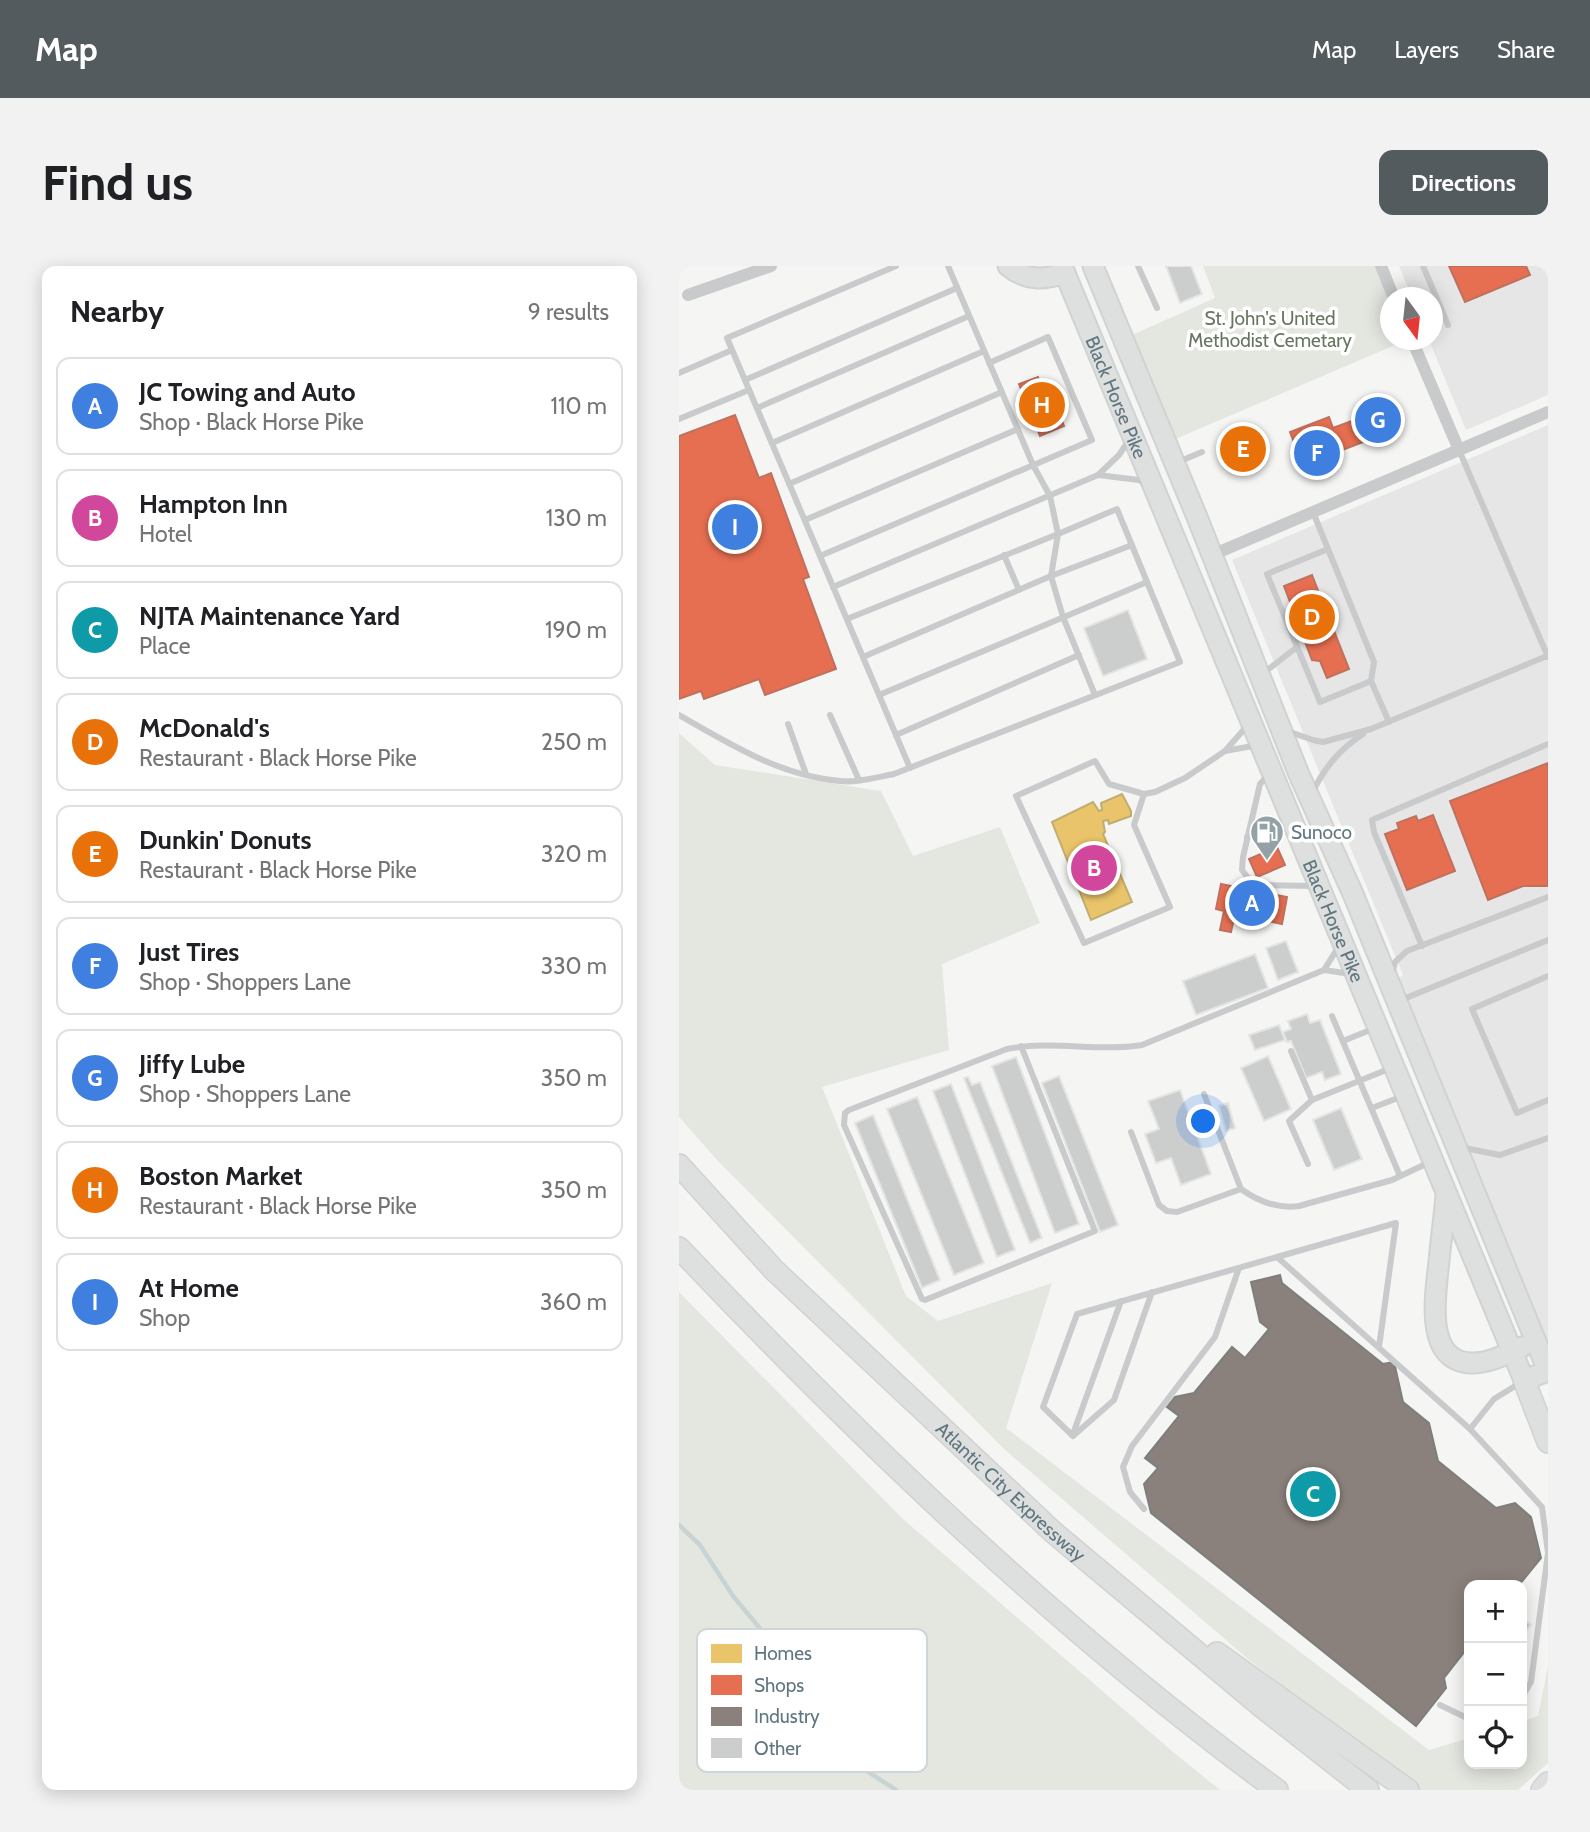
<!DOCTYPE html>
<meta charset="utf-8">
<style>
:root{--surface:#fff;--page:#f2f2f2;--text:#202124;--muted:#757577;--line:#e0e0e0;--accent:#545b5f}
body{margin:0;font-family:Cabin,sans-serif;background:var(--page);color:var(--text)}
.controls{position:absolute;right:21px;bottom:21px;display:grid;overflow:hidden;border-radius:14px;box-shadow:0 4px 18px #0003}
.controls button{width:63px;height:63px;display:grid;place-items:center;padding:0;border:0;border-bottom:2px solid var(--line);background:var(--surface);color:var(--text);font:35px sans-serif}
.compass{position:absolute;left:701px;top:21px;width:63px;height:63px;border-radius:50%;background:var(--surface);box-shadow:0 4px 18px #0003;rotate:165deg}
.you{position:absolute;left:525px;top:856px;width:24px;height:24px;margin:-18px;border:5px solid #fff;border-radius:50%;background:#1a73e8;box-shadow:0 0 0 10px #1a73e833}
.badge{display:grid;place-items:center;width:46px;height:46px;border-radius:50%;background:var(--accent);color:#fff;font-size:23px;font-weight:700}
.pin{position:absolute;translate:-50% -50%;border:4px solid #fff;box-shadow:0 2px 7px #0006}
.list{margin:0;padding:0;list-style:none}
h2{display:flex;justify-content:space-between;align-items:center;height:91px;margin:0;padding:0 28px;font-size:30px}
h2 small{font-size:23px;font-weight:400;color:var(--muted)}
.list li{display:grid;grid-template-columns:46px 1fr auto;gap:21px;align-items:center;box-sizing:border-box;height:98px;margin:0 14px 14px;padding:0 14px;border:2px solid var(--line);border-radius:14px}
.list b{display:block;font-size:26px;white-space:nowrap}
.list p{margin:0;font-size:23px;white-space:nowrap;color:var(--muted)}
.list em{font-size:23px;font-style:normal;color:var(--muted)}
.icon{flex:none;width:38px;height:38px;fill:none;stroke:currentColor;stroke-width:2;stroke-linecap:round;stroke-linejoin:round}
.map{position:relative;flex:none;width:869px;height:1524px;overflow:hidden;border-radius:14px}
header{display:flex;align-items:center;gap:42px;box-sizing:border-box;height:98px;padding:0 35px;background:var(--accent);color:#fff}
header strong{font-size:33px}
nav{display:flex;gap:38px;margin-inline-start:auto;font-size:24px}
.intro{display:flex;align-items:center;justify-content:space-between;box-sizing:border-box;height:168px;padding:0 42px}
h1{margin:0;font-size:49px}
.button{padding:18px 32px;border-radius:14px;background:var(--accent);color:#fff;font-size:24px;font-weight:700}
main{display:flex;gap:42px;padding:0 42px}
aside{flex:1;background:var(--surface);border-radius:14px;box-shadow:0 4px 18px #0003}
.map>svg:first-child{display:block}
.built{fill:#e5e6e5}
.green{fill:#e4e7e0}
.homes{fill:#e9c46a;stroke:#c0ad70;stroke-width:2}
.shops{fill:#e76f51;stroke:#be715f;stroke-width:2}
.industry{fill:#8a817c;stroke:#7d7e7d;stroke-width:2}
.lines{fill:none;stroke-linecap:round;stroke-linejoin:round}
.stream{stroke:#c8d3d4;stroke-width:4.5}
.building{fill:#cccece;stroke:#e4e4e3;stroke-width:2}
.trunk-casing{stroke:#d1d2d2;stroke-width:23}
.motorway-casing{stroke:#d1d2d2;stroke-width:24}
.service{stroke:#c9cacb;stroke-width:6}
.minor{stroke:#c9cacb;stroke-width:12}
.trunk{stroke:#dedfdf;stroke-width:19}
.motorway{stroke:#dedfdf;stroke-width:21}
.labels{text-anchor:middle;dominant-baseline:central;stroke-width:7;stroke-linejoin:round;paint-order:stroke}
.park-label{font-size:19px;fill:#67775f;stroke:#fff}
.street-label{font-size:19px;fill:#60767f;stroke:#fff}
.poi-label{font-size:19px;fill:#60767f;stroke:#fff;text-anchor:start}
.key{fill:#fff;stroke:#cfd6d9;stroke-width:2}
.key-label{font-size:19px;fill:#60767f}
</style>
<header>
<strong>Map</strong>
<nav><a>Map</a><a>Layers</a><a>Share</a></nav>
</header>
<div class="intro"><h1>Find us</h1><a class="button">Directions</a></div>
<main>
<aside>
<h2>Nearby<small>9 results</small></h2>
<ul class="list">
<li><span class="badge" style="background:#3f7fe0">A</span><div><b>JC Towing and Auto</b><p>Shop · Black Horse Pike</p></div><em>110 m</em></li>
<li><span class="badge" style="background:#d1479c">B</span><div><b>Hampton Inn</b><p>Hotel</p></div><em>130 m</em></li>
<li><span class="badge" style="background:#0f9aa8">C</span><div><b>NJTA Maintenance Yard</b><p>Place</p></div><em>190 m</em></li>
<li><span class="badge" style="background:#e8710a">D</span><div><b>McDonald's</b><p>Restaurant · Black Horse Pike</p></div><em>250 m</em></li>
<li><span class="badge" style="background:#e8710a">E</span><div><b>Dunkin' Donuts</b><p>Restaurant · Black Horse Pike</p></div><em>320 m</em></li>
<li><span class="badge" style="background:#3f7fe0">F</span><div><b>Just Tires</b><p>Shop · Shoppers Lane</p></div><em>330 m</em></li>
<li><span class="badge" style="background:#3f7fe0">G</span><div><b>Jiffy Lube</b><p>Shop · Shoppers Lane</p></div><em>350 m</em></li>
<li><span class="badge" style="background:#e8710a">H</span><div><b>Boston Market</b><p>Restaurant · Black Horse Pike</p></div><em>350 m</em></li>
<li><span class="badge" style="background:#3f7fe0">I</span><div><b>At Home</b><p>Shop</p></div><em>360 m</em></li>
</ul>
</aside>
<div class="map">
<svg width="869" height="1524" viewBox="0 0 869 1524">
<rect width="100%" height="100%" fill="#f5f5f3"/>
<!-- built -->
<g class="built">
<path d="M720 0H869V129L787 164 750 74H754V32L733 31Z"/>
<path d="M869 159V1105L710 720 724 709 553 294Z"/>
</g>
<!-- green -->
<g class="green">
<path d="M524 0H702L712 32V74H728L487 177 444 73 536 32Z"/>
<path d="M0 467 36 499 202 525 234 590 321 561 361 657 263 698 270 784 143 821 227 1030 259 1055 373 1017 327 1162 750 1484 790 1472V1498H843V1455L859 1450 869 1400V1497L839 1524H734L569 1393 325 1183 39 895 0 851Z"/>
<path d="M0 1026 224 1253 493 1485 541 1524H0Z"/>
</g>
<!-- homes -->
<path class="homes" d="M443 528 452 545V550L430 558 429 554 424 555 426 566 424 568 453 636 412 654 373 556 414 536 420 545 423 544 422 537Z"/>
<!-- shops -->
<g class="shops">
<path d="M770 0H847L851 9 786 36Z"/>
<path d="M359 111 361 117 367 115 385 160 361 170 340 118Z"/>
<path d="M709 133 720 162 690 174 678 145Z"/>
<path d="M56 149 80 212 92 207 130 311 124 313 157 403 86 429 80 413 25 433 22 425 0 433V170Z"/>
<path d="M650 151 654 162 678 153 687 175 624 199 611 166Z"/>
<path d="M570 158 584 198 559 207 544 168Z"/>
<path d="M633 309 670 403 648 412 641 395 633 394 605 320Z"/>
<path d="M869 497V620H844L809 634 771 535Z"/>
<path d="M754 549 776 605 728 624 706 568 720 563 718 557 737 550 739 555Z"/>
<path d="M598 581 606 599 578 611 570 593Z"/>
<path d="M542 618 608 631 603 658 556 648 552 666 541 664 545 645 537 643Z"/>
</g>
<!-- industry -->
<path class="industry" d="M601 1009 603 1017 704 1098 715 1096 724 1136 750 1157 759 1195 817 1242 836 1237 852 1251 862 1292 840 1319H790V1380L765 1412 767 1422 737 1460 472 1247 465 1218 479 1202 466 1192 500 1150 488 1141 496 1131 515 1127 553 1081 566 1092 590 1063 581 1056 572 1016Z"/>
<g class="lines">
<!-- stream -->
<path class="stream" d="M0 1259 21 1279 54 1330 84 1366 107 1423 131 1458 165 1490 217 1524"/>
</g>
<!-- building -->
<g class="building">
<path d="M487 0H512L523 28 501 37Z"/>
<path d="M449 344 468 393 424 410 405 362Z"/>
<path d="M607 675 619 706 599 714 587 682Z"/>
<path d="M576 688 589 722 517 749 504 715Z"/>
<path d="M628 748 631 757 641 754 662 808 646 814 643 806 627 812 612 775 608 776 604 766 612 763 609 755Z"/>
<path d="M600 759 606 774 576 784 570 769Z"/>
<path d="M589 790 612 843 585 855 562 802Z"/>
<path d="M337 791 400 958 376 967 313 800Z"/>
<path d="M380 810 439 959 421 966 363 817Z"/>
<path d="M289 811 293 819 301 816 363 972 351 977 285 812Z"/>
<path d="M272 818 336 984 318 991 254 825Z"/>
<path d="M501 824 532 908 502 919 492 892 477 897 466 868 480 863 469 835Z"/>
<path d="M238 831 305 997 275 1009 208 843Z"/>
<path d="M549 837 556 862 547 865 540 840Z"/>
<path d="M662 842 683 893 655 904 634 854Z"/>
<path d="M194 849 261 1014 243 1022 176 857Z"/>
<path d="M843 1352 852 1359 843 1370Z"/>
</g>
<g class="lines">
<!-- trunk casing -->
<g class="trunk-casing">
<g id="trunk">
<path d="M329 0C347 15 365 14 386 7"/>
<path id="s1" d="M383 0 845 1114 869 1105"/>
<path d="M414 0 518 251 619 506 674 628 869 1105"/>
<path d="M767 930C765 952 762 974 760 995 757 1026 744 1094 791 1097 808 1098 828 1088 843 1081"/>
</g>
</g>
<!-- motorway casing -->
<g class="motorway-casing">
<g id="motorway">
<path id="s2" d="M0 899 95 1004 374 1266 582 1440 689 1524"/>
<path d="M0 982C185 1177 381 1365 598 1524"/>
<path d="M845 1114 869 1176"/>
<path d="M538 1387 729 1524"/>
<path d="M863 1524 869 1517"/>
</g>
</g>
<!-- service -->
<g class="service">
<path d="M217 0 48 72 141 290 413 174 369 71 310 97"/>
<path d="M459 0 478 42"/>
<path d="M744 0 769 59"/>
<path d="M0 107 53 84"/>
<path d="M66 114 278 22"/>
<path d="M78 142 290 50"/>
<path d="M0 153 70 124"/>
<path d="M93 177 305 85"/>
<path d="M780 184 869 391"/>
<path d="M499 196 523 186"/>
<path d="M419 209 460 214 468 219"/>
<path d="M110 218 323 126"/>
<path d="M634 246 649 283"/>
<path d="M126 254 339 163"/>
<path d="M649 283 695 396 692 415 641 436 588 308Z"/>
<path d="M325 289 340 324"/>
<path d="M141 290 231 502"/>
<path d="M154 321 419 209 440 189 450 174"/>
<path d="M168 353 379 268 372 310 384 351 416 429"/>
<path d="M184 391 372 310 453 279"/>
<path d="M582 409 618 381"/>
<path d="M692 415 710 456"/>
<path d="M200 429 468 316"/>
<path d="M0 449C51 478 101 510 161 515 178 517 198 511 215 508L501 396 438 243 379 268 371 230 354 199 269 0"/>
<path d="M151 449 180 514"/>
<path d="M109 458 127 508"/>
<path d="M608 465 634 474 644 476 692 463 868 390"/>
<path d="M217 469 400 389"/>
<path d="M546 485 579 479"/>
<path d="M591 507 581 518 564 591 563 604 569 612 582 619 635 620"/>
<path d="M633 527C646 501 660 484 684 468"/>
<path d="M465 528 455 559 491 641 405 677 337 530 416 495 430 518 465 528 476 526 506 512 546 485 568 460"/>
<path d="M568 571 608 554"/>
<path d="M660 680 645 704 672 708"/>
<path d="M743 680 695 566 693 554 869 478"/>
<path d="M713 708 716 696 728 685 869 631"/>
<path d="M869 710 793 743 838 847 869 834"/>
<path d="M722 734 869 674"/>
<path d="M653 750 721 910"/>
<path d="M664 775 696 762"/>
<path d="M342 780 416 965 246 1034 243 1033 165 859 166 847 170 844 328 783C373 774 418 786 463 779L645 704"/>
<path d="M612 785 633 834"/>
<path d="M525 828 562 923C580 936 598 943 620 940L713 914 751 896"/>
<path d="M693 842 724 830"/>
<path d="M452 866 480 939 488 945 498 946 562 923"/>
<path d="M780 881 821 889 869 872"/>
<path d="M629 898 610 855 633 834 712 802"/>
<path d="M598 991 717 957 700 1081"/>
<path d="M473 1026 435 1134 394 1170 364 1141 398 1048 598 991 791 1163 815 1133 841 1117"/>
<path d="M791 1163 863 1241 869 1287 852 1416 843 1431"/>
<path d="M394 1168 442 1035"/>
<path d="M465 1243 451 1226 444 1201 453 1180 536 1071 560 1002"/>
<path d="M761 1439 790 1453"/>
</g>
<!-- minor -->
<g class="minor">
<path d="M702 0 715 32"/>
<path d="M9 29 92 0"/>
<path d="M733 74 780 184"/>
<path d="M533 289 869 146"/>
</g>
<!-- trunk -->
<use href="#trunk" class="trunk"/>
<!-- motorway -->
<use href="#motorway" class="motorway"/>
</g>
<!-- icons -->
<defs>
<g id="fuel-pin" transform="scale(1.75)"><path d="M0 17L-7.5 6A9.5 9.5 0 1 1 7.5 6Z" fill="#94a2a8" stroke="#fff"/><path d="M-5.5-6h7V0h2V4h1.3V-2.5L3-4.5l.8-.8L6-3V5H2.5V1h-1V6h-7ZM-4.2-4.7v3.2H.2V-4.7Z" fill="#fff"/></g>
</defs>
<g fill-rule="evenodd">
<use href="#fuel-pin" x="588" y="566"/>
</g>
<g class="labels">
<!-- park labels -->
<g class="park-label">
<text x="591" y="52">St. John's United<tspan x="591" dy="22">Methodist Cemetary</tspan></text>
</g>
<!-- street labels -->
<g class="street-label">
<text stroke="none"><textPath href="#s1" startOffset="142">Black Horse Pike</textPath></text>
<text stroke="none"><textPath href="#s1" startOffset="709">Black Horse Pike</textPath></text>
<text stroke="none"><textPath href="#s2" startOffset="466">Atlantic City Expressway</textPath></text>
</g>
<!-- poi labels -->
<g class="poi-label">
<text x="612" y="566">Sunoco</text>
</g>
</g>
<!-- legend -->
<rect x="18" y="1363" width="230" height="143" rx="10" class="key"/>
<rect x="32" y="1378" width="31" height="19" fill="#e9c46a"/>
<rect x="32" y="1409" width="31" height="20" fill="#e76f51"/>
<rect x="32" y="1441" width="31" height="19" fill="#8a817c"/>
<rect x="32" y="1472" width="31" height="20" fill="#cccece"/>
<g class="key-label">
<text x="75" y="1394">Homes</text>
<text x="75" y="1426">Shops</text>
<text x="75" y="1457">Industry</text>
<text x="75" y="1489">Other</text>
</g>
</svg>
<div class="controls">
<button>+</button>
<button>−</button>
<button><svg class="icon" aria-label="locate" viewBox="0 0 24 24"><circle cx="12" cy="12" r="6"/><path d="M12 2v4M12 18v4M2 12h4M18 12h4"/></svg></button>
</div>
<svg class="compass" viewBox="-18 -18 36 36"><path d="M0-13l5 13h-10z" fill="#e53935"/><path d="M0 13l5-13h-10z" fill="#757577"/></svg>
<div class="you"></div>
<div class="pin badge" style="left:573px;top:637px;background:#3f7fe0">A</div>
<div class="pin badge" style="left:415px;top:602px;background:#d1479c">B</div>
<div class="pin badge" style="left:634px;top:1228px;background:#0f9aa8">C</div>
<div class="pin badge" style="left:633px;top:351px;background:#e8710a">D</div>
<div class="pin badge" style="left:564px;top:183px;background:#e8710a">E</div>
<div class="pin badge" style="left:638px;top:187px;background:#3f7fe0">F</div>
<div class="pin badge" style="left:699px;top:154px;background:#3f7fe0">G</div>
<div class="pin badge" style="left:363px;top:139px;background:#e8710a">H</div>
<div class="pin badge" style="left:56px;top:261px;background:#3f7fe0">I</div>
</div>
</main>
